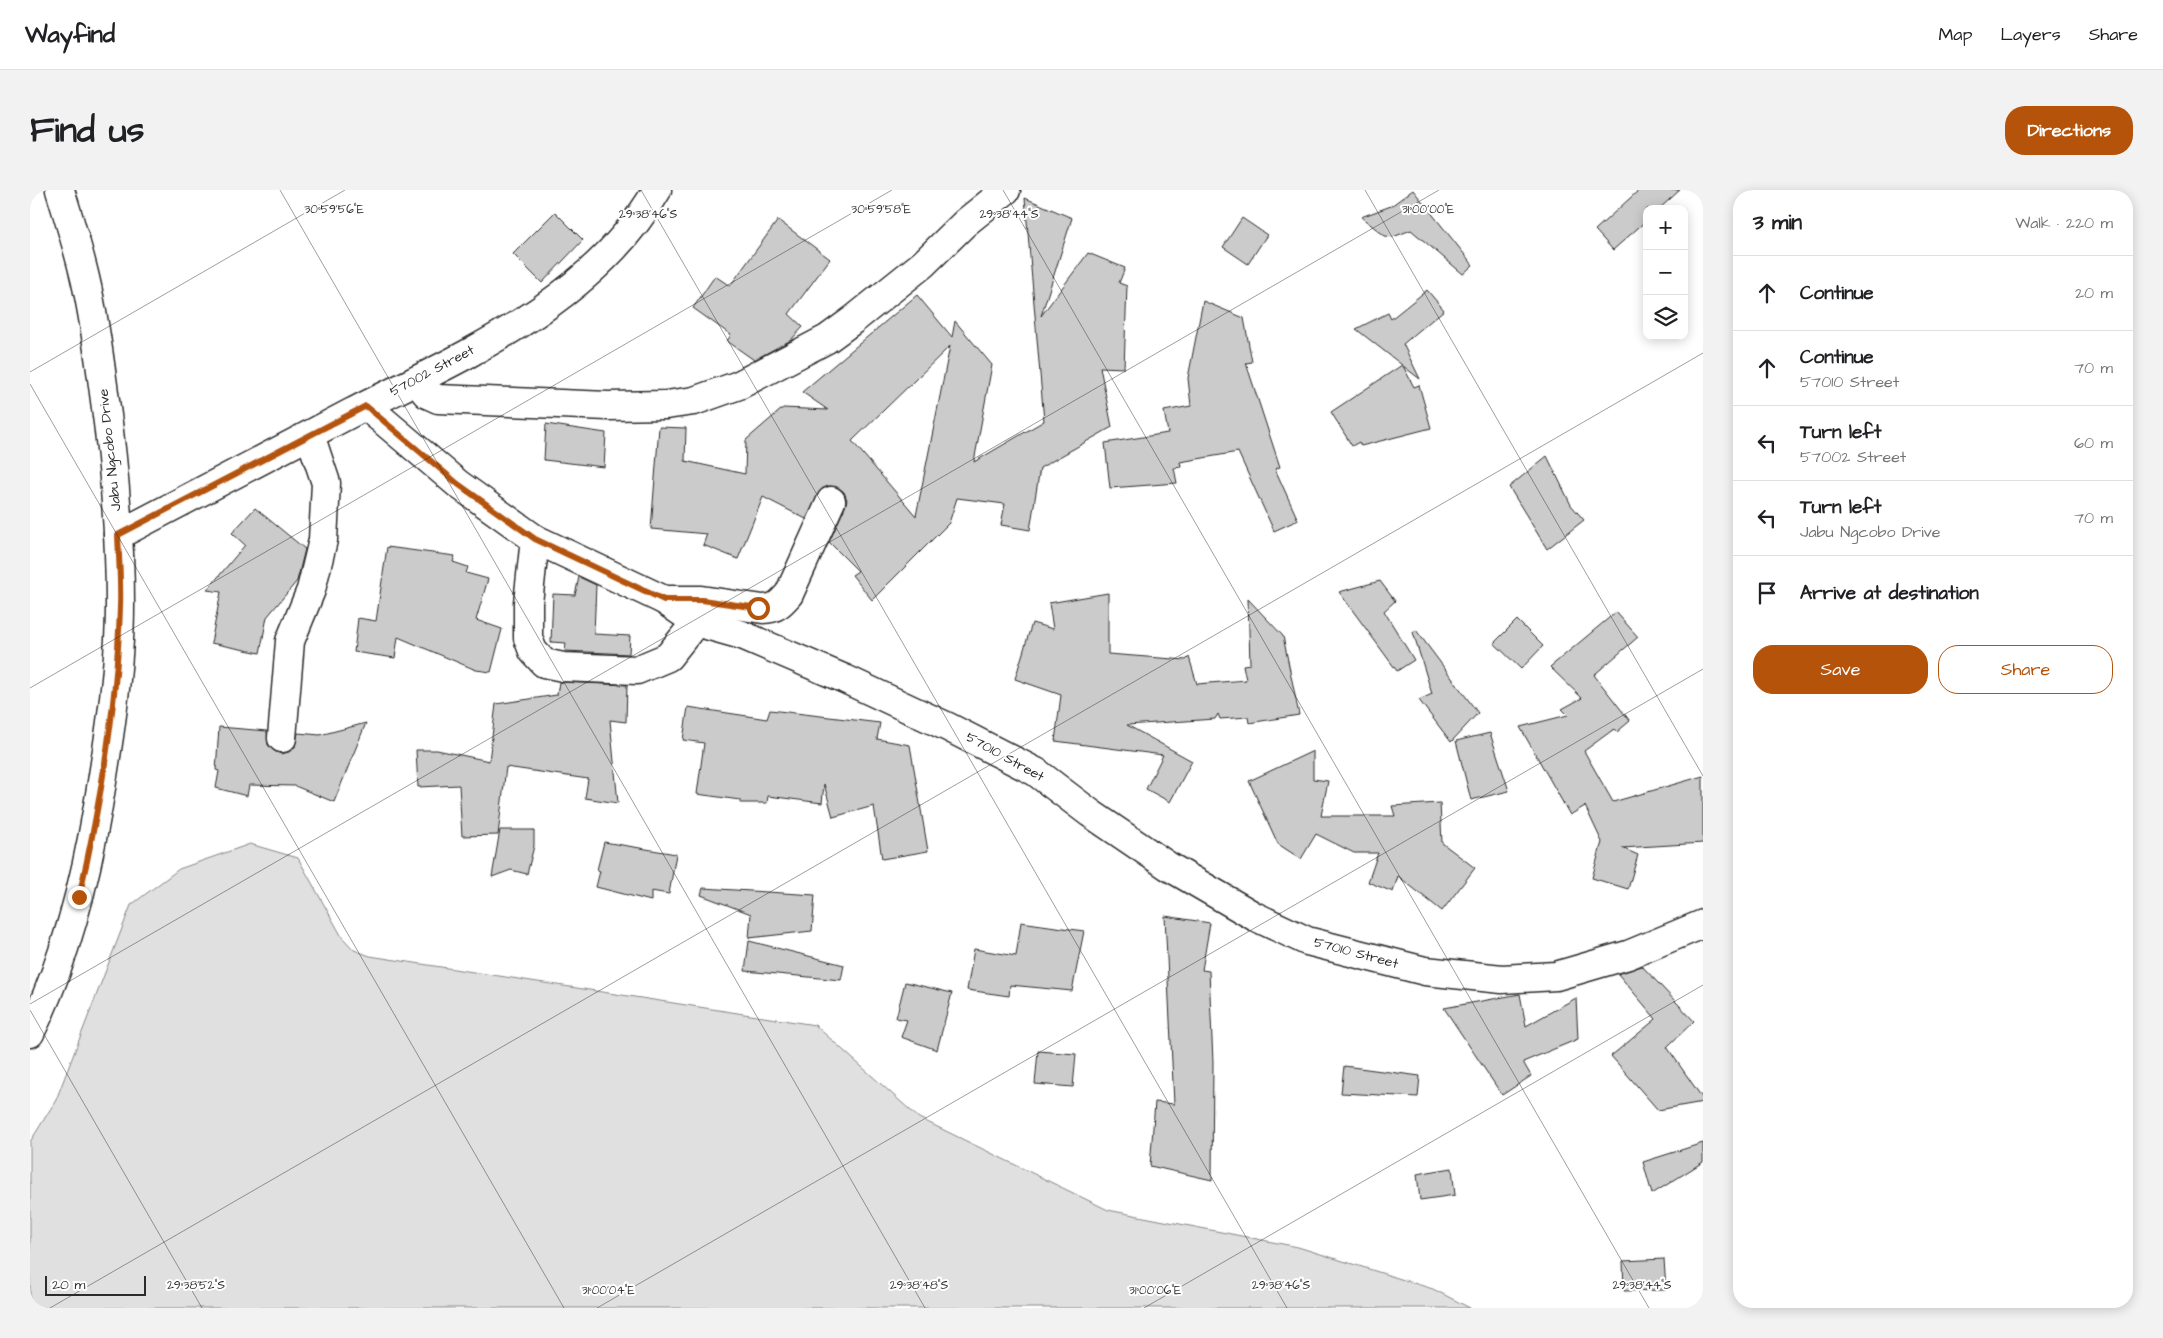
<!DOCTYPE html>
<meta charset="utf-8">
<style>
:root{--surface:#fff;--page:#f2f2f2;--text:#202124;--muted:#757577;--line:#e0e0e0;--accent:#b45309}
body{margin:0;font-family:"Architects Daughter",sans-serif;background:var(--page);color:var(--text)}
.controls{position:absolute;right:15px;top:15px;display:grid;overflow:hidden;border-radius:10px;box-shadow:0 2px 12px #0003}
.controls button{width:45px;height:45px;display:grid;place-items:center;padding:0;border:0;border-bottom:1px solid var(--line);background:var(--surface);color:var(--text);font:25px sans-serif}
.scale{position:absolute;left:15px;bottom:12px;width:101px;box-sizing:border-box;padding-left:5px;border:2px solid #2b2b2b;border-top:0;font-size:14px;line-height:18px;white-space:nowrap;color:#2b2b2b;-webkit-text-stroke:4px #fff;paint-order:stroke}
.stop{position:absolute;width:15px;height:15px;margin:-11px;border:4px solid #b45309;border-radius:50%;background:#fff}
.stop.end{background:#b45309;border-color:#fff;box-shadow:0 1px 5px #0008}
.list{margin:0;padding:0;list-style:none}
h2{display:flex;justify-content:space-between;align-items:center;height:65px;margin:0;padding:0 20px;font-size:21px}
h2 small{font-size:16px;font-weight:400;color:var(--muted)}
.list li{display:grid;grid-template-columns:32px 1fr auto;gap:15px;align-items:center;box-sizing:border-box;height:75px;padding:0 20px;border-top:1px solid var(--line)}
.list b{display:block;font-size:19px;white-space:nowrap}
.list p{margin:0;font-size:16px;white-space:nowrap;color:var(--muted)}
.list em{font-size:16px;font-style:normal;color:var(--muted)}
.actions{display:flex;gap:10px;padding:15px 20px}
.actions a{flex:1;padding:11px 0;border:1px solid var(--accent);border-radius:20px;text-align:center;font-size:18px;color:var(--accent)}
.actions .main{background:var(--accent);color:#fff}
.icon{flex:none;width:28px;height:28px;fill:none;stroke:currentColor;stroke-width:2;stroke-linecap:round;stroke-linejoin:round}
.map{position:relative;flex:none;width:1673px;height:1118px;overflow:hidden;border-radius:20px}
header{display:flex;align-items:center;gap:30px;box-sizing:border-box;height:70px;padding:0 25px;background:var(--surface);border-bottom:1px solid var(--line)}
header strong{font-size:24px}
nav{display:flex;gap:28px;margin-inline-start:auto;font-size:18px}
.intro{display:flex;align-items:center;justify-content:space-between;box-sizing:border-box;height:120px;padding:0 30px}
h1{margin:0;font-size:35px}
.button{padding:12px 22px;border-radius:20px;background:var(--accent);color:#fff;font-size:18px;font-weight:700}
main{display:flex;gap:30px;padding:0 30px}
aside{flex:1;background:var(--surface);border-radius:20px;box-shadow:0 2px 12px #0003}
.map>svg:first-child{display:block}
.green{fill:#e0e0e0;stroke:#868686}
.building{fill:#cbcbcb;stroke:#2b2b2b;fill-rule:evenodd}
.lines{fill:none;stroke-linecap:round;stroke-linejoin:round}
.street-casing{stroke:#2b2b2b;stroke-width:31}
.secondary-casing{stroke:#2b2b2b;stroke-width:31}
.street{stroke:#fff;stroke-width:28}
.secondary{stroke:#fff;stroke-width:28}
.route{stroke:#b45309;stroke-width:6}
.ticks{fill:none;stroke:#2b2b2b;stroke-width:1;stroke-opacity:0.45}
.labels{text-anchor:middle;dominant-baseline:central;stroke-width:4;stroke-linejoin:round;paint-order:stroke}
.street-label{font-size:14px;fill:#2b2b2b;stroke:#fff}
.ticks-label{font-size:12px;text-anchor:middle;fill:#2b2b2b;stroke:#fff;stroke-width:4;stroke-linejoin:round;paint-order:stroke}
</style>
<header>
<strong>Wayfind</strong>
<nav><a>Map</a><a>Layers</a><a>Share</a></nav>
</header>
<div class="intro"><h1>Find us</h1><a class="button">Directions</a></div>
<main>
<div class="map">
<svg width="1673" height="1118" viewBox="0 0 1673 1118">
<rect width="100%" height="100%" fill="#fff"/>
<filter id="ink" filterUnits="userSpaceOnUse"><feTurbulence type="fractalNoise" baseFrequency=".02" numOctaves="2"/><feDisplacementMap in="SourceGraphic" scale="10" xChannelSelector="R" yChannelSelector="G"/><feConvolveMatrix kernelMatrix="1 2 1 2 8 2 1 2 1" color-interpolation-filters="sRGB"/></filter>
<g filter="url(#ink)">
<!-- green -->
<path class="green" d="M220 654 268 668 312 747 324 760 340 766 785 835 889 928 1078 1020 1268 1057 1403 1099 1440 1118H0V952L26 910 101 715 149 679Z"/>
<!-- building -->
<g class="building">
<path d="M1383 0 1443 75 1433 84 1381 40 1363 47 1355 46 1331 27 1361 16Z"/>
<path d="M1609 0H1650L1629 19H1617V30L1583 60 1565 40Z"/>
<path d="M995 8 1042 28 1011 126 1058 63 1095 78 1089 93 1097 96 1094 178 1070 177 1082 237 1010 278 1000 340 971 335 975 314 927 308 919 333 842 410 822 385 828 381 799 352 815 317 817 310 814 302 807 297 799 296 792 299 776 329 733 307 708 369 673 355 677 344 621 339 629 237 656 238 655 271 715 284 716 250 753 218 798 220 772 202 887 105 922 147 925 131 962 175 944 272 1014 231ZM920 156 886 326 822 251Z"/>
<path d="M525 22 553 50 512 93 483 64Z"/>
<path d="M1212 28 1237 45 1218 74 1193 57Z"/>
<path d="M748 30 800 69 759 124 773 137 761 150 724 170 697 151 701 145 663 118 685 86 700 96Z"/>
<path d="M1397 100 1414 120 1373 154 1390 189 1373 176 1384 197 1389 195 1401 238 1331 256 1329 252 1322 256 1301 222 1372 175 1326 139 1358 123 1361 129Z"/>
<path d="M1173 111 1214 128 1222 172 1216 173 1250 277 1245 279 1268 330 1244 341 1208 262 1150 272 1151 277 1144 278 1147 293 1080 298 1075 253 1138 243 1134 221 1161 216 1158 188Z"/>
<path d="M516 234 576 243 574 277 514 270Z"/>
<path d="M1517 266 1541 315 1554 330 1517 359 1479 297Z"/>
<path d="M225 318 275 359 267 391 237 427 230 463 181 453 191 402 177 400 215 355 202 343Z"/>
<path d="M357 357 425 366 423 372 438 377 436 383 458 389 446 430 472 439 461 482 446 480 368 447 365 468 324 462 328 428 346 431Z"/>
<path d="M549 387 566 395 564 444 600 446 599 464 535 461 536 453 521 452 523 404 545 405Z"/>
<path d="M1350 391 1365 411 1354 421 1384 470 1367 481 1309 402Z"/>
<path d="M1078 403V464L1156 470 1159 467 1167 494 1216 490 1213 475 1220 474 1218 409 1253 446 1269 525 1219 533 1218 527 1190 529 1188 524 1185 529 1097 535 1162 571 1140 612 1116 599 1133 565 1025 551 1031 505 985 489 1002 433 1023 439 1019 413Z"/>
<path d="M1586 422 1608 447 1564 485 1600 531 1587 542 1584 539 1554 561 1583 612 1673 586V653L1592 658 1608 665 1598 699 1562 688 1572 652 1555 616 1540 625 1490 537 1538 525 1532 519 1552 508 1520 477Z"/>
<path d="M1487 430 1513 456 1491 479 1464 453Z"/>
<path d="M1386 440 1448 523 1421 552 1389 510 1402 504 1383 442Z"/>
<path d="M529 492 597 495 596 532 580 530 588 613 555 608 558 589 476 577 468 645 432 646 429 595 388 597 386 560H407L459 571 466 514 527 505Z"/>
<path d="M658 517 737 529 740 520 850 533 847 549 880 555 898 661 852 669 844 616 803 627 794 594 792 613 738 606 737 613H710V610L667 604 674 553 653 550Z"/>
<path d="M336 533 304 612 265 596 219 595 217 606 186 598 189 581 186 580 189 537 237 541 238 555 244 561 251 564 259 562 265 557 268 543 290 545Z"/>
<path d="M1460 543 1479 601 1441 610 1426 551Z"/>
<path d="M1283 561V589L1298 591 1291 626H1365L1362 616 1410 613 1412 653 1445 678 1412 721 1368 686 1363 702 1338 692 1348 663H1324L1286 644 1271 669 1248 654 1219 591Z"/>
<path d="M470 640H504V656L497 684 481 680 462 687Z"/>
<path d="M574 652 646 664 639 704 621 701V711L566 697 570 681 567 680Z"/>
<path d="M673 698 785 705 782 741 719 748 721 724 671 705Z"/>
<path d="M1135 726 1180 733 1172 780 1179 781 1183 872 1182 990 1120 976 1125 912 1144 914Z"/>
<path d="M991 732 1054 741 1042 801 980 795 979 806 937 800 944 759 986 766Z"/>
<path d="M719 751 814 775 811 790 715 781Z"/>
<path d="M1612 776 1664 831 1637 857 1673 909V912L1628 920 1581 866 1626 829 1588 784Z"/>
<path d="M875 792 922 803 907 860 871 847 877 830 866 828Z"/>
<path d="M1490 804 1496 836 1546 808 1548 849 1493 872 1501 886 1472 905 1414 818Z"/>
<path d="M1008 861 1046 864 1043 897 1005 894Z"/>
<path d="M1314 876 1390 886 1388 907 1311 903Z"/>
<path d="M1673 953V972L1622 1004 1613 972Z"/>
<path d="M1422 978 1425 1005 1390 1010 1387 984Z"/>
<path d="M1634 1069 1636 1100 1594 1101 1593 1071Z"/>
</g>
<g class="lines">
<!-- street casing -->
<g class="street-casing">
<g id="street">
<path d="M386 191 397 204 408 209 578 216 636 215 664 211 709 195 797 149 823 130 893 74 935 33 976 0"/>
<path d="M336 216 428 294 505 349 634 410 666 432 712 445 815 489 918 537 1006 582 1060 623 1138 676 1224 726 1277 751 1395 781 1472 789 1526 786 1598 765 1673 734"/>
<path d="M505 349 498 413V448L503 461 514 473 533 477 607 480 638 467 666 432"/>
<path d="M634 410H671L733 419C746 419 751 413 759 404L801 311"/>
<path d="M252 548 260 451 281 400 293 350 296 293 280 245"/>
</g>
</g>
<!-- secondary casing -->
<g class="secondary-casing">
<g id="secondary">
<path d="M88 345C166 304 245 263 323 222 433 166 563 112 627 0"/>
<path d="M0 843C35 772 55 693 68 616 79 551 90 480 90 414 90 343 84 273 74 203 69 165 64 125 55 88 48 58 39 29 30 0"/>
</g>
</g>
<!-- street -->
<use href="#street" class="street"/>
<!-- secondary -->
<use href="#secondary" class="secondary"/>
</g>
</g>
<g class="lines" filter="url(#ink)">
<!-- route -->
<path class="route" d="M49 707C71 612 87 515 90 417 91 393 89 369 88 345L336 216 428 294 505 349 634 410H672L728 418"/>
</g>
<!-- ticks -->
<path class="ticks" d="M250 0 895 1118M611 0 1257 1118M973 0 1619 1118M1335 0 1673 586M0 182 315 0M0 194 534 1118M0 498 862 0M0 814 1409 0M0 820 172 1118M20 1118 1673 163M567 1118 1673 479M1114 1118 1673 795M1661 1118 1673 1111"/>
<g class="labels">
<!-- street labels -->
<g class="street-label">
<text transform="translate(402 181) rotate(-28)">57002 Street</text>
<text transform="translate(80 260) rotate(-96)">Jabu Ngcobo Drive</text>
<text transform="translate(975 567) rotate(29)">57010 Street</text>
<text transform="translate(1326 763) rotate(15)">57010 Street</text>
</g>
</g>
<g class="ticks-label">
<text x="304" y="23">30°59'56"E</text>
<text x="851" y="23">30°59'58"E</text>
<text x="1398" y="23">31°00'00"E</text>
<text x="618" y="28">29°38'46"S</text>
<text x="979" y="28">29°38'44"S</text>
<text x="166" y="1099">29°38'52"S</text>
<text x="889" y="1099">29°38'48"S</text>
<text x="1251" y="1099">29°38'46"S</text>
<text x="1612" y="1099">29°38'44"S</text>
<text x="578" y="1104">31°00'04"E</text>
<text x="1125" y="1104">31°00'06"E</text>
</g>
</svg>
<div class="controls">
<button>+</button>
<button>−</button>
<button><svg class="icon" aria-label="layers" viewBox="0 0 24 24"><path d="M12 4l9 5-9 5-9-5zM3 14l9 5 9-5"/></svg></button>
</div>
<div class="scale">20 m</div>
<div class="stop" style="left:728px;top:418px"></div>
<div class="stop end" style="left:49px;top:707px"></div>
</div>
<aside>
<h2>3 min<small>Walk · 220 m</small></h2>
<ul class="list">
<li><svg class="icon" aria-label="ahead" viewBox="0 0 24 24"><path d="M12 20V5M6 11l6-6 6 6"/></svg><div><b>Continue</b></div><em>20 m</em></li>
<li><svg class="icon" aria-label="ahead" viewBox="0 0 24 24"><path d="M12 20V5M6 11l6-6 6 6"/></svg><div><b>Continue</b><p>57010 Street</p></div><em>70 m</em></li>
<li><svg class="icon" aria-label="left" viewBox="0 0 24 24"><path d="M17 20v-9H6M10 6l-5 5 5 5"/></svg><div><b>Turn left</b><p>57002 Street</p></div><em>60 m</em></li>
<li><svg class="icon" aria-label="left" viewBox="0 0 24 24"><path d="M17 20v-9H6M10 6l-5 5 5 5"/></svg><div><b>Turn left</b><p>Jabu Ngcobo Drive</p></div><em>70 m</em></li>
<li><svg class="icon" aria-label="arrive" viewBox="0 0 24 24"><path d="M6 21V4h12l-3 4 3 4H6"/></svg><div><b>Arrive at destination</b></div></li>
</ul>
<div class="actions"><a class="main">Save</a><a>Share</a></div>
</aside>
</main>
